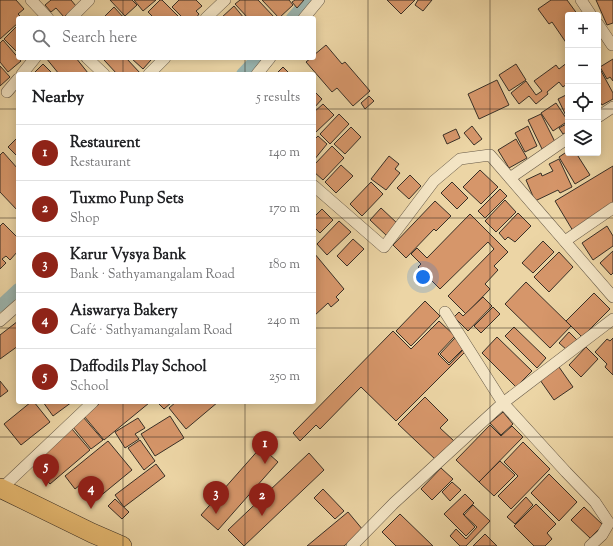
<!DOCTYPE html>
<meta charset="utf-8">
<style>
:root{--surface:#fff;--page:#f6f6f6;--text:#202124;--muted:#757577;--line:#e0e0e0;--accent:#8f2418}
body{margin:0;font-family:"Sorts Mill Goudy",serif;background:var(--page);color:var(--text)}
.controls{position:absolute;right:12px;top:12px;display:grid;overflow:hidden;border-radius:4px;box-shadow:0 2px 10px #0003}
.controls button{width:36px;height:36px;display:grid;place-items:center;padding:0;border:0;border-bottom:1px solid var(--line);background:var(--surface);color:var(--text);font:20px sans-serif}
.you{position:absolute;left:423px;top:277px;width:14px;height:14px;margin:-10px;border:3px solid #fff;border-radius:50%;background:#1a73e8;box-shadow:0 0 0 6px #1a73e833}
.badge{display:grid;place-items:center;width:26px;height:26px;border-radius:50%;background:var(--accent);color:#fff;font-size:13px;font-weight:700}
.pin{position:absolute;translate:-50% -33px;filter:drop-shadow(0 1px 2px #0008)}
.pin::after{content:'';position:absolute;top:21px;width:14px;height:12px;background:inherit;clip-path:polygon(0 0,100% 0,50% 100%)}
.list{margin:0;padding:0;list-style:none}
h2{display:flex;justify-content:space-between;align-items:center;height:52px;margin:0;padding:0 16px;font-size:17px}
h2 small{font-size:13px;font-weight:400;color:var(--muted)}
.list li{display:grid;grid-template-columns:26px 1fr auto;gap:12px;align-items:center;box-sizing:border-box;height:56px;padding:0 16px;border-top:1px solid var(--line)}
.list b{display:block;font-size:15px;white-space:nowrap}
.list p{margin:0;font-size:13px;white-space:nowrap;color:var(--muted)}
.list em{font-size:13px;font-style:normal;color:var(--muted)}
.icon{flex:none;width:22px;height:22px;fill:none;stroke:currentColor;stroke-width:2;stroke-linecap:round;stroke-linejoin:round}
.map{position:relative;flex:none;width:613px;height:546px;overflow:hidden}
.search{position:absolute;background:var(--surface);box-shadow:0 2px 10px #0003;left:16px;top:16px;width:300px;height:44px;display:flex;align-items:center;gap:10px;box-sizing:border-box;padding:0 14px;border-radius:4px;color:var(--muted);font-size:15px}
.panel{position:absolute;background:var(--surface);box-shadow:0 2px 10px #0003;left:16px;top:72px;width:300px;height:332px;border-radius:4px}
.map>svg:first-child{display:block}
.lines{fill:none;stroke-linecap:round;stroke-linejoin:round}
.canal{stroke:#9cb6b0;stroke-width:12}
.building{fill:#d6966a;stroke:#382f26}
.minor-casing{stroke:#655846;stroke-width:12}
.trunk-casing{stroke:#382f26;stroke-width:20}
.minor{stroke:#f3e4c4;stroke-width:11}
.trunk{stroke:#e6ba72;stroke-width:19}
.grid{fill:none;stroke:#382f26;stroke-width:1;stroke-opacity:0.55}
</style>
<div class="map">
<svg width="613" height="546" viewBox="0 0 613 546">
<rect width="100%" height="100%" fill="#ecd5a5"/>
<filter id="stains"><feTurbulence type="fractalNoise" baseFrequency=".005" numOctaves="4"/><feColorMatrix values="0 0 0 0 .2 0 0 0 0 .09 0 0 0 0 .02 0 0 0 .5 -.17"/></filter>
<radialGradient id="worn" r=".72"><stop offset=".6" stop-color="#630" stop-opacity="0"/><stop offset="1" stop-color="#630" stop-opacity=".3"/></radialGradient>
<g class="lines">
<!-- canal -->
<g class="canal">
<path d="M292 18 308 0"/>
<path d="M242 74 257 58"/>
<path d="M0 306 18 289"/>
</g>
</g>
<!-- building -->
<g class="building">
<path d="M0 0H16L24 9 18 14 22 18H18V23L0 39Z"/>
<path d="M51 0H71L76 6 64 17 56 8 51 12 45 5Z"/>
<path d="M110 0H132L137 5 125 16Z"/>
<path d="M134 0H156L143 11Z"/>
<path d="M160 0H162L180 18H154L148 12Z"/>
<path d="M179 0H196L202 6 196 11 199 14 196 18H183L172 7Z"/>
<path d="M240 0H258L275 18H248L235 4Z"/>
<path d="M262 0H289L293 5 279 18Z"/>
<path d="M295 0H304L297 8 292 2Z"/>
<path d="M387 0H415L401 14Z"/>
<path d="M418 0H432L423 11 415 5Z"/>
<path d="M551 0H567L578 15H568V43L567 44 552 22 549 24 538 9Z"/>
<path d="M596 0H613V23L607 25Z"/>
<path d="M234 6 244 18H221Z"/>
<path d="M114 7 124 18H107L105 16Z"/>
<path d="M16 27 18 28V53L4 39Z"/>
<path d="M3 40 21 61 8 72 0 62V43Z"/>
<path d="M326 45 342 64 345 62 370 91 353 106 337 88 332 92 306 62 311 58H314V55Z"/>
<path d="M46 58H76L88 73 59 74Z"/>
<path d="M106 58H126L141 74H117L104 60Z"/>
<path d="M131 58H149L151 60 143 69Z"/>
<path d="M613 59V81L610 77 607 79 600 67Z"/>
<path d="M568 62V83L563 87 559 82 547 92 548 94 536 104 529 96 519 104 511 93 526 81 536 95 542 91 534 81 556 65 559 69Z"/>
<path d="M43 64 53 74H33Z"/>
<path d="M516 64 526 80 509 91 499 75Z"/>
<path d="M0 66 10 77 0 86Z"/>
<path d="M283 67 290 74H276Z"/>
<path d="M600 69 613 93V99L602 105 598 99V71Z"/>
<path d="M497 80 509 105 479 119 468 94Z"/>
<path d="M314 91 322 99 314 108Z"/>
<path d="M568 94V120L558 99Z"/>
<path d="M369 96 374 101 365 109 361 103Z"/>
<path d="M556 103 568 121 553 131 541 113Z"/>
<path d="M323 104 334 115 316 132 314 130V112Z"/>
<path d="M339 114 349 124 330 144 320 134Z"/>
<path d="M541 114 555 142 542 149 528 120Z"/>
<path d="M568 123V132L563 134 559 128Z"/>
<path d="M472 126 482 139 474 145 464 133Z"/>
<path d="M528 126 537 146 525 152 515 133Z"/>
<path d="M351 127 361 137 345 154 334 144Z"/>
<path d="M456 129 460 138 447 144 443 135Z"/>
<path d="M318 136 327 144 314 160V140Z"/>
<path d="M18 137V157L8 147Z"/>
<path d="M516 139 527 158 509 168 498 150Z"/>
<path d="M332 146 344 158 323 180 314 172V165Z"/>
<path d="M568 151V153H576L590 175 575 184 559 157Z"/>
<path d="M3 152 18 169V211L0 192V155Z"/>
<path d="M389 156 399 164 395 169 400 173 386 190 371 179Z"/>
<path d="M559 159 572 187 560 193 558 190 535 201 526 180 541 173 542 176 553 171 549 164Z"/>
<path d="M341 165 353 176 336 193 325 182Z"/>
<path d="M613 166V207L573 231 555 201Z"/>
<path d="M480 170 498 187 481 204 463 187Z"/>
<path d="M410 175 421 186 409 199 397 188Z"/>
<path d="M371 182 383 194 362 216 350 204Z"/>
<path d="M452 182 468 198 457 209 441 193Z"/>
<path d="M500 189 507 196 485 218 478 211Z"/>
<path d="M505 200 516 212 496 232 485 221Z"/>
<path d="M435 201 451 216 436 231 434 229 406 258 393 245Z"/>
<path d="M381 208 398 224 387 236 370 220Z"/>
<path d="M322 209 333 220 320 233 314 227V217Z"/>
<path d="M518 213 531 226 515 242 508 237 505 240 499 233Z"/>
<path d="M470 214 508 252 494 266 498 270 485 284 490 289 466 314 448 296 494 249 488 242 440 289 418 267 421 264 411 254 417 248 427 258Z"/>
<path d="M339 221 351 232 327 255 317 244Z"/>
<path d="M3 223 18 238V251L10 260 6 256 2 259 6 263 0 269V226Z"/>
<path d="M607 226 613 236V246L593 260 582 243Z"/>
<path d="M353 239 364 249 347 266 337 256Z"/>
<path d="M543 241 554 252 533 273 522 263Z"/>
<path d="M613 251V273L611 275 600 263Z"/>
<path d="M559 252 573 267 549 292 534 277Z"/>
<path d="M314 253 344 289 336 297 339 300 331 307 328 303 314 316Z"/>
<path d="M526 282 571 326 550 348 505 304Z"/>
<path d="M594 293 610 309 582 337 566 321Z"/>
<path d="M483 297 492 306 468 331 454 317 459 312 463 316Z"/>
<path d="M425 301 440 316 411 346 396 331Z"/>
<path d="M493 307 500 314 481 333 474 326Z"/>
<path d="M18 321V346L0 359V335Z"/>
<path d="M439 321 455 336 438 354 449 365 463 350 465 352 396 421 361 387 320 429 316 425 300 441 293 433 393 331 411 349Z"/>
<path d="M514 327 546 358 537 368 505 336Z"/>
<path d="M569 332 577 340 567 350 559 343Z"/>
<path d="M497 337 532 371 516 387 482 353Z"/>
<path d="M455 338 464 348 449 363 440 354Z"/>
<path d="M613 338V375L605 367 607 364 595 352 607 339 610 341Z"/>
<path d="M586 347 598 359 581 377 569 365Z"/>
<path d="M559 367 573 387 554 400 540 380Z"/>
<path d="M0 381 8 391 0 397Z"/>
<path d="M425 397 448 420 440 428 454 441 436 460 398 424Z"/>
<path d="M31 402H34L50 422 21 445 4 424Z"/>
<path d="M43 402H72L53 416Z"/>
<path d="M101 402H148L149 403 104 440 84 416Z"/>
<path d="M157 402H172L164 409Z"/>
<path d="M176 402H218L186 429 169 408Z"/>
<path d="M503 412 513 424 501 435 490 423Z"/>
<path d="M170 416 184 438 155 456 141 434Z"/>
<path d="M83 417 103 440 91 449 72 426Z"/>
<path d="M138 418 145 428 135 434 139 439 125 448 115 432Z"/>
<path d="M490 425 501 436 512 426 523 437 479 482 456 460Z"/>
<path d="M72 429 90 450 50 484 32 464Z"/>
<path d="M140 440 155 461 144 470 128 448Z"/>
<path d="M108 441 132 470 93 502 80 485 75 489 65 476Z"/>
<path d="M523 442 550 469 511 509 498 496 518 476 504 462Z"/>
<path d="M261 447 278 462 218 530 201 515Z"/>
<path d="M309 453 324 470 244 546 228 530Z"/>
<path d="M500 461 515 475 494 496 479 482Z"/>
<path d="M156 464 165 476 124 507 115 495Z"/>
<path d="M441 468 453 479 432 500 421 489Z"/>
<path d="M549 474 577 502 559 521 531 493Z"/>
<path d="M452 482 461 490 450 501 442 492Z"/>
<path d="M323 489 344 511 335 519 314 498Z"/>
<path d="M465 494 474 503 463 514 475 527 466 536 444 514Z"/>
<path d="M526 497 533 505 515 524 507 517Z"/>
<path d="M115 499 129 512 122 519 108 506Z"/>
<path d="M536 504 556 524 547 533 552 539 545 546H534L514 526Z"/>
<path d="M473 505 490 521 466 546H460L450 536 456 529 466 539 477 527 464 515Z"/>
<path d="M584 507 603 525 590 538 571 520Z"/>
<path d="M348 512 363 530 344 546H307Z"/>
<path d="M400 514 433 546H396L382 532Z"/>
<path d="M485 534 497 546H473Z"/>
</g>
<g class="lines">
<!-- minor casing -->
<g class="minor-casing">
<g id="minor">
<path d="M31 0 48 18"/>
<path d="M581 0 591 15"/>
<path d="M71 18 89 0"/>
<path d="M206 18 225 0"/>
<path d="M304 18 319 0"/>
<path d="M598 24 612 45"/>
<path d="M87 58 104 74"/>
<path d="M22 74 35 58"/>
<path d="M149 74 165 58"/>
<path d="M257 74 270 58"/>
<path d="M7 92 18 79"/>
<path d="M598 117 613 107"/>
<path d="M510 178 568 138"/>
<path d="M314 186 384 247 434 181 460 159 490 155 613 297"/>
<path d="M565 241 613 208"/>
<path d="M445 312 503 403 566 472 595 502 609 523 602 535 590 546"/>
<path d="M0 321 18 305"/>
<path d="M1 489 93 402"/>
<path d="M352 546 394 503 503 403 613 319"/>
</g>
</g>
<!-- trunk casing -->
<g class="trunk-casing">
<path id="trunk" d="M0 488 92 533 122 546"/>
</g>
<!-- minor -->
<use href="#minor" class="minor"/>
<!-- trunk -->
<use href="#trunk" class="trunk"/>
</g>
<!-- grid -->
<path class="grid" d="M123 0V18M245 0V18M368 0V546M490 0V546M123 58V74M245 58V74M0 109H18M314 109H568M598 109H613M0 218H18M314 218H613M0 328H18M314 328H613M123 402V546M245 402V546M0 437H613"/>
<rect width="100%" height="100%" filter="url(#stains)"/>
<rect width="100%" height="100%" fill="url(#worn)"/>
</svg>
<div class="controls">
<button>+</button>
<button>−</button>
<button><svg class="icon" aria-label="locate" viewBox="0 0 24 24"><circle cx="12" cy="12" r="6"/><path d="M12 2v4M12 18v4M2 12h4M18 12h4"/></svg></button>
<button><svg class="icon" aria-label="layers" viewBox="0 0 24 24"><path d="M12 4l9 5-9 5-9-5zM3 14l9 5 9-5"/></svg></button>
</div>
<div class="you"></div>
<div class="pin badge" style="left:265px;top:464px">1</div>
<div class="pin badge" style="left:262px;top:516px">2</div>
<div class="pin badge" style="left:216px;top:514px">3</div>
<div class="pin badge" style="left:91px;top:509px">4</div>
<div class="pin badge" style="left:46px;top:487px">5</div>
<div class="search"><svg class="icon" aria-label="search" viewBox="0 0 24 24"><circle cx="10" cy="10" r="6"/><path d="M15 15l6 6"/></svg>Search here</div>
<section class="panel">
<h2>Nearby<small>5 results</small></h2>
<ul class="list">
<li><span class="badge">1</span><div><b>Restaurent</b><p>Restaurant</p></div><em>140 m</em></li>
<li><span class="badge">2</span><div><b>Tuxmo Punp Sets</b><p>Shop</p></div><em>170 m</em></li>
<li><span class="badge">3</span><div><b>Karur Vysya Bank</b><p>Bank · Sathyamangalam Road</p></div><em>180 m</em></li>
<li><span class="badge">4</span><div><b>Aiswarya Bakery</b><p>Café · Sathyamangalam Road</p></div><em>240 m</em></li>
<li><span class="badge">5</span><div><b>Daffodils Play School</b><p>School</p></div><em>250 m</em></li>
</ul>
</section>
</div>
